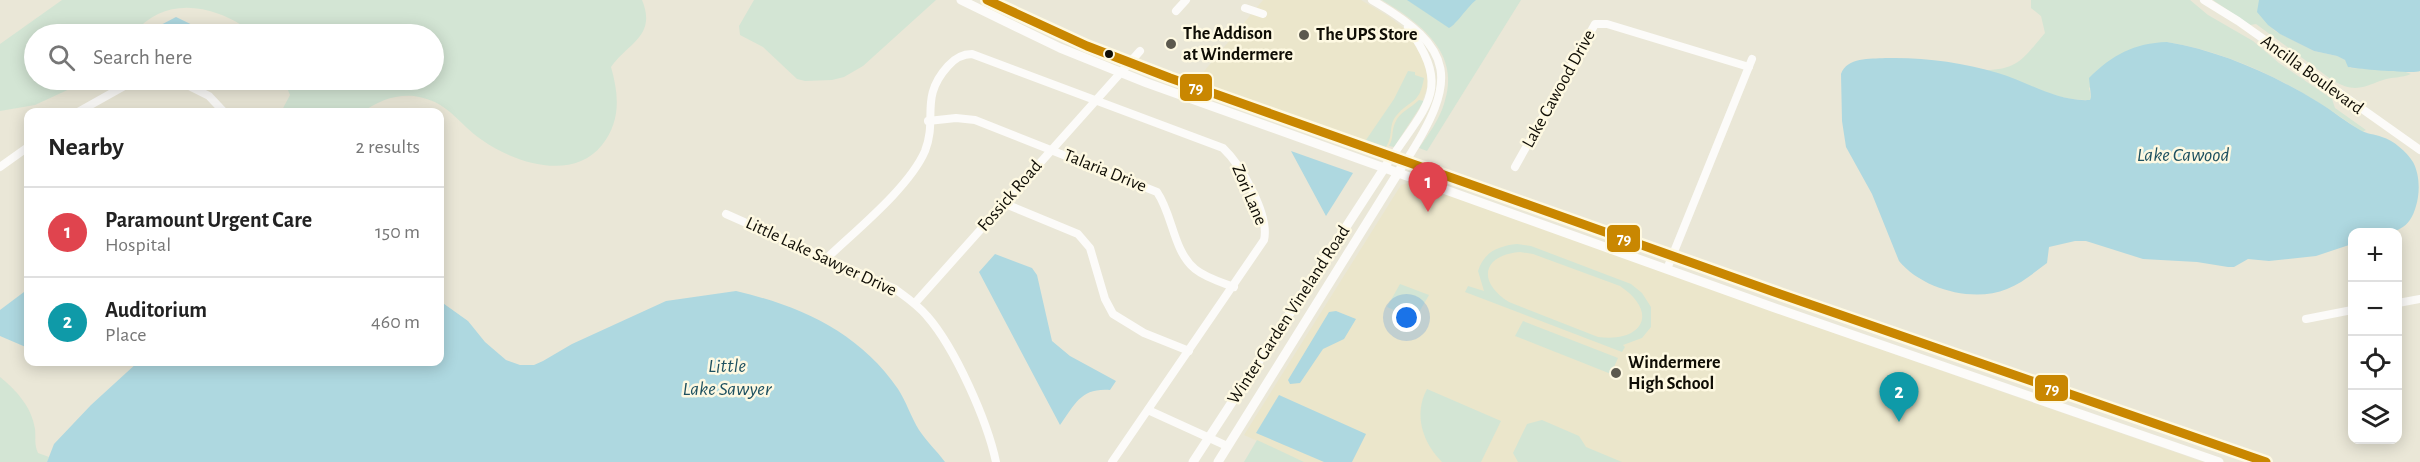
<!DOCTYPE html>
<meta charset="utf-8">
<style>
:root{--surface:#fff;--page:#f2f2f2;--text:#222;--muted:#767676;--line:#e0e0e0;--accent:#1a73e8}
body{margin:0;font-family:"Alegreya Sans",sans-serif;background:var(--page);color:var(--text)}
.controls{position:absolute;right:18px;bottom:18px;display:grid;overflow:hidden;border-radius:12px;box-shadow:0 3px 15px #0003}
.controls button{width:54px;height:54px;display:grid;place-items:center;padding:0;border:0;border-bottom:2px solid var(--line);background:var(--surface);color:var(--text);font:30px sans-serif}
.you{position:absolute;left:1407px;top:318px;width:21px;height:21px;margin:-15px;border:4px solid #fff;border-radius:50%;background:#1a73e8;box-shadow:0 0 0 9px #1a73e833}
.badge{display:grid;place-items:center;width:39px;height:39px;border-radius:50%;background:var(--accent);color:#fff;font-size:20px;font-weight:700}
.pin{position:absolute;translate:-50% -50px;filter:drop-shadow(0 2px 3px #0008)}
.pin::after{content:'';position:absolute;top:32px;width:21px;height:18px;background:inherit;clip-path:polygon(0 0,100% 0,50% 100%)}
.list{margin:0;padding:0;list-style:none}
h2{display:flex;justify-content:space-between;align-items:center;height:78px;margin:0;padding:0 24px;font-size:26px}
h2 small{font-size:20px;font-weight:400;color:var(--muted)}
.list li{display:grid;grid-template-columns:39px 1fr auto;gap:18px;align-items:center;box-sizing:border-box;height:90px;padding:0 24px;border-top:2px solid var(--line)}
.list b{display:block;font-size:22px;white-space:nowrap}
.list p{margin:0;font-size:20px;white-space:nowrap;color:var(--muted)}
.list em{font-size:20px;font-style:normal;color:var(--muted)}
.icon{flex:none;width:33px;height:33px;fill:none;stroke:currentColor;stroke-width:2;stroke-linecap:round;stroke-linejoin:round}
.map{position:relative;flex:none;width:2420px;height:462px;overflow:hidden}
.search{position:absolute;background:var(--surface);box-shadow:0 3px 15px #0003;left:24px;top:24px;width:420px;height:66px;display:flex;align-items:center;gap:15px;box-sizing:border-box;padding:0 21px;border-radius:33px;color:var(--muted);font-size:22px}
.panel{position:absolute;background:var(--surface);box-shadow:0 3px 15px #0003;left:24px;top:108px;width:420px;height:258px;border-radius:12px}
.map>svg:first-child{display:block}
.built{fill:#ebe6cb}
.green{fill:#d3e5d4;fill-rule:evenodd}
.water{fill:#aed8e0}
.lines{fill:none;stroke-linecap:round;stroke-linejoin:round}
.minor{stroke:#fcfbf9;stroke-width:8}
.major{stroke:#fcfbf9;stroke-width:9}
.bus-1-casing{stroke:#fef9e2;stroke-width:14}
.bus-1{stroke:#c98701;stroke-width:9}
.poi-dot{fill:#5c594e;stroke:#fef9e2;stroke-width:2}
.bus-dot{fill:#0f0d05;stroke:#fef9e2;stroke-width:2}
.labels{text-anchor:middle;dominant-baseline:central;stroke-width:5;stroke-linejoin:round;paint-order:stroke}
.poi-label{font-size:18px;font-weight:bold;fill:#0f0d05;stroke:#fef9e2;text-anchor:start}
.street-label{font-size:18px;fill:#0f0d05;stroke:#fef9e2}
.water-label{font-size:20px;font-style:italic;fill:#1e5160;stroke:#fef9e2}
.line-badge{stroke:#fef9e2;stroke-width:2}
.badge-label{font-size:16px;text-anchor:middle;font-weight:bold;fill:#fff}
</style>
<div class="map">
<svg width="2420" height="462" viewBox="0 0 2420 462">
<rect width="100%" height="100%" fill="#eae7d7"/>
<!-- built -->
<g class="built">
<path d="M1263 0H1361L1388 16 1405 29 1418 45 1426 62 1428 86 1420 107 1397 141 1386 148 1196 81Z"/>
<path d="M1412 182 1774 312 2203 462H1304L1244 435 1401 185Z"/>
</g>
<!-- green -->
<g class="green">
<path d="M62 0H642C657 36 628 43 611 67 619 95 621 121 602 145 573 182 514 163 482 140 457 123 449 101 414 96 396 94 377 101 363 112H281L290 95 284 80H434V34H250C243 24 230 18 219 14 186 2 156 7 133 34H34V80H89L35 105 0 111V44Z"/>
<path d="M754 0H936L863 66 844 77 832 80 805 81 797 79 763 47 740 35 739 26Z"/>
<path d="M1382 0H1521L1427 151 1419 148C1428 135 1439 120 1444 104 1462 53 1420 23 1382 0Z"/>
<path d="M2031 0H2190L2208 15 2253 41 2279 63 2332 99 2335 108 2366 130 2362 132C2303 89 2239 54 2167 42L2089 88 2091 97 2090 100C2052 102 2020 78 1985 70 2019 70 2024 57 2045 33L2041 16 2031 8Z"/>
<path d="M2213 0H2259V13L2275 31 2314 51 2337 56 2345 60 2350 68C2368 69 2396 67 2411 74 2402 78 2392 77 2383 80 2360 88 2355 93 2332 80L2256 24 2250 25Z"/>
<path d="M1408 71 1415 72V75L1424 78C1419 106 1411 98 1396 116 1388 126 1394 135 1386 147L1366 140 1394 99Z"/>
<path d="M1419 100 1424 101 1420 107 1394 147 1389 146C1394 138 1391 132 1395 123 1399 112 1411 108 1419 100Z"/>
<path d="M1517 244 1531 246 1631 284 1642 293 1651 307V327L1642 338 1623 345 1625 347 1622 352 1465 292 1468 286 1484 291 1478 271C1484 252 1498 246 1517 244ZM1520 252 1533 254 1620 286C1660 313 1642 343 1598 337L1509 302C1477 282 1482 255 1520 252Z"/>
<path d="M1400 284 1429 295 1415 319 1387 307Z"/>
<path d="M1523 321 1618 358 1611 374 1515 336Z"/>
<path d="M0 377C16 390 32 407 35 429 36 438 34 444 38 453L49 457 47 462H0Z"/>
<path d="M1427 389 1501 421 1481 462H1442C1423 443 1413 415 1427 389Z"/>
<path d="M1542 420 1579 436 1586 447 1622 462H1518L1513 453 1527 424Z"/>
<path d="M1257 440 1304 462H1244Z"/>
</g>
<!-- water -->
<g class="water">
<path d="M1407 0H1476C1467 7 1456 25 1449 28Z"/>
<path d="M2259 0H2420V71C2414 74 2358 69 2348 67L2345 60 2337 56 2314 51 2280 34 2268 25 2257 12Z"/>
<path d="M176 17 209 33V34H151L155 28Z"/>
<path d="M2167 42C2221 51 2272 74 2318 102 2333 111 2346 122 2360 130 2366 134 2375 134 2382 137 2393 140 2407 152 2413 162 2420 175 2420 193 2416 206 2407 240 2380 232 2352 232V244L2316 256 2269 261 2248 259 2234 267H2228L2197 262 2143 259 2086 241H2075L2049 247 2047 263C2035 272 2022 283 2007 289 1973 303 1922 289 1899 261L1872 194 1846 147 1842 121 1841 74C1847 57 1870 59 1885 58 1924 57 1961 62 1998 73 2029 82 2056 102 2090 100L2091 97 2089 78C2112 55 2134 43 2167 42Z"/>
<path d="M1291 151 1353 173 1326 216Z"/>
<path d="M995 254 1032 268 1037 275 1052 341 1070 356 1116 381 1110 390C1081 388 1076 403 1060 425L979 272Z"/>
<path d="M28 289V348L0 336V310Z"/>
<path d="M736 291C800 306 859 332 898 389 906 401 911 417 919 430 927 442 937 451 945 462H47L54 444 91 405 138 362H440V301L468 321 485 342 506 360 520 365H534L543 361 572 344 666 301Z"/>
<path d="M1336 311 1356 319 1344 339 1323 349 1300 383 1290 384 1288 380 1326 317 1329 312Z"/>
<path d="M1279 395 1366 434 1352 462H1324L1256 433Z"/>
</g>
<g class="lines">
<!-- minor -->
<g class="minor">
<path d="M1372 0C1457 49 1458 80 1406 161"/>
<path d="M2204 0 2238 21 2420 150"/>
<path d="M1245 8 1263 14"/>
<path d="M1176 11 1186 0"/>
<path d="M177 80 209 96 224 112"/>
<path d="M78 112 135 80"/>
<path d="M928 121 956 118 975 120 1157 192C1173 215 1173 251 1195 269 1206 278 1221 282 1234 287"/>
<path d="M1392 157C1429 102 1451 88 1408 27"/>
<path d="M0 167 28 147"/>
<path d="M1515 167 1595 24H1607L1749 67"/>
<path d="M1003 203 1078 234 1090 248 1105 299 1113 314 1144 333 1189 351"/>
<path d="M726 214 895 289C906 297 918 305 927 316 955 348 987 420 996 462"/>
<path d="M826 259C855 231 909 188 925 151 938 118 919 98 948 66 955 58 962 54 972 54L1223 148C1241 165 1270 215 1264 240L1112 462"/>
<path d="M1667 269 1752 59"/>
<path d="M915 303 1140 51"/>
<path d="M2398 303 2420 299"/>
<path d="M2306 319 2352 310"/>
<path d="M1148 410 1227 446"/>
</g>
<!-- major -->
<g class="major">
<path d="M961 0 1060 48 1147 83 1775 308 2219 462"/>
<path d="M987 0 1087 46 1170 78 1780 294 2266 462"/>
<path d="M1193 462 1387 164"/>
<path d="M1218 462 1401 168"/>
</g>
<!-- bus-1 casing -->
<g class="bus-1-casing">
<path id="bus-1" d="M987 0 1087 46 1170 78 1780 294 2266 462"/>
</g>
<!-- bus-1 -->
<use href="#bus-1" class="bus-1"/>
</g>
<!-- markers -->
<g class="poi-dot">
<circle cx="1304" cy="35" r="6"/>
<circle cx="1171" cy="44" r="6"/>
<circle cx="1616" cy="373" r="6"/>
</g>
<circle class="bus-dot" cx="1109" cy="54" r="5"/>
<g class="labels">
<!-- poi labels -->
<g class="poi-label">
<text x="1183" y="34">The Addison<tspan x="1183" dy="21">at Windermere</tspan></text>
<text x="1316" y="35">The UPS Store</text>
<text x="1628" y="363">Windermere<tspan x="1628" dy="21">High School</tspan></text>
</g>
<!-- street labels -->
<g class="street-label">
<text transform="translate(2312 75) rotate(36)">Ancilla Boulevard</text>
<text transform="translate(1559 89) rotate(-61)">Lake Cawood Drive</text>
<text transform="translate(1105 171) rotate(22)">Talaria Drive</text>
<text transform="translate(1249 195) rotate(67)">Zori Lane</text>
<text transform="translate(1010 196) rotate(-49)">Fossick Road</text>
<text transform="translate(821 257) rotate(25)">Little Lake Sawyer Drive</text>
<text transform="translate(1289 315) rotate(-57)">Winter Garden Vineland Road</text>
</g>
<!-- water labels -->
<g class="water-label">
<text x="2183" y="155">Lake Cawood</text>
<text x="727" y="366">Little<tspan x="727" dy="23">Lake Sawyer</tspan></text>
</g>
</g>
<g class="line-badge">
<rect x="1179" y="73" width="34" height="29" rx="6" fill="#c98701"/>
<rect x="1606" y="224" width="35" height="29" rx="6" fill="#c98701"/>
<rect x="2034" y="374" width="35" height="28" rx="6" fill="#c98701"/>
</g>
<g class="badge-label">
<text x="1196" y="93">79</text>
<text x="1624" y="244">79</text>
<text x="2052" y="394">79</text>
</g>
</svg>
<div class="controls">
<button>+</button>
<button>−</button>
<button><svg class="icon" aria-label="locate" viewBox="0 0 24 24"><circle cx="12" cy="12" r="6"/><path d="M12 2v4M12 18v4M2 12h4M18 12h4"/></svg></button>
<button><svg class="icon" aria-label="layers" viewBox="0 0 24 24"><path d="M12 4l9 5-9 5-9-5zM3 14l9 5 9-5"/></svg></button>
</div>
<div class="you"></div>
<div class="pin badge" style="left:1428px;top:212px;background:#e0444e">1</div>
<div class="pin badge" style="left:1899px;top:422px;background:#0f9aa8">2</div>
<div class="search"><svg class="icon" aria-label="search" viewBox="0 0 24 24"><circle cx="10" cy="10" r="6"/><path d="M15 15l6 6"/></svg>Search here</div>
<section class="panel">
<h2>Nearby<small>2 results</small></h2>
<ul class="list">
<li><span class="badge" style="background:#e0444e">1</span><div><b>Paramount Urgent Care</b><p>Hospital</p></div><em>150 m</em></li>
<li><span class="badge" style="background:#0f9aa8">2</span><div><b>Auditorium</b><p>Place</p></div><em>460 m</em></li>
</ul>
</section>
</div>
